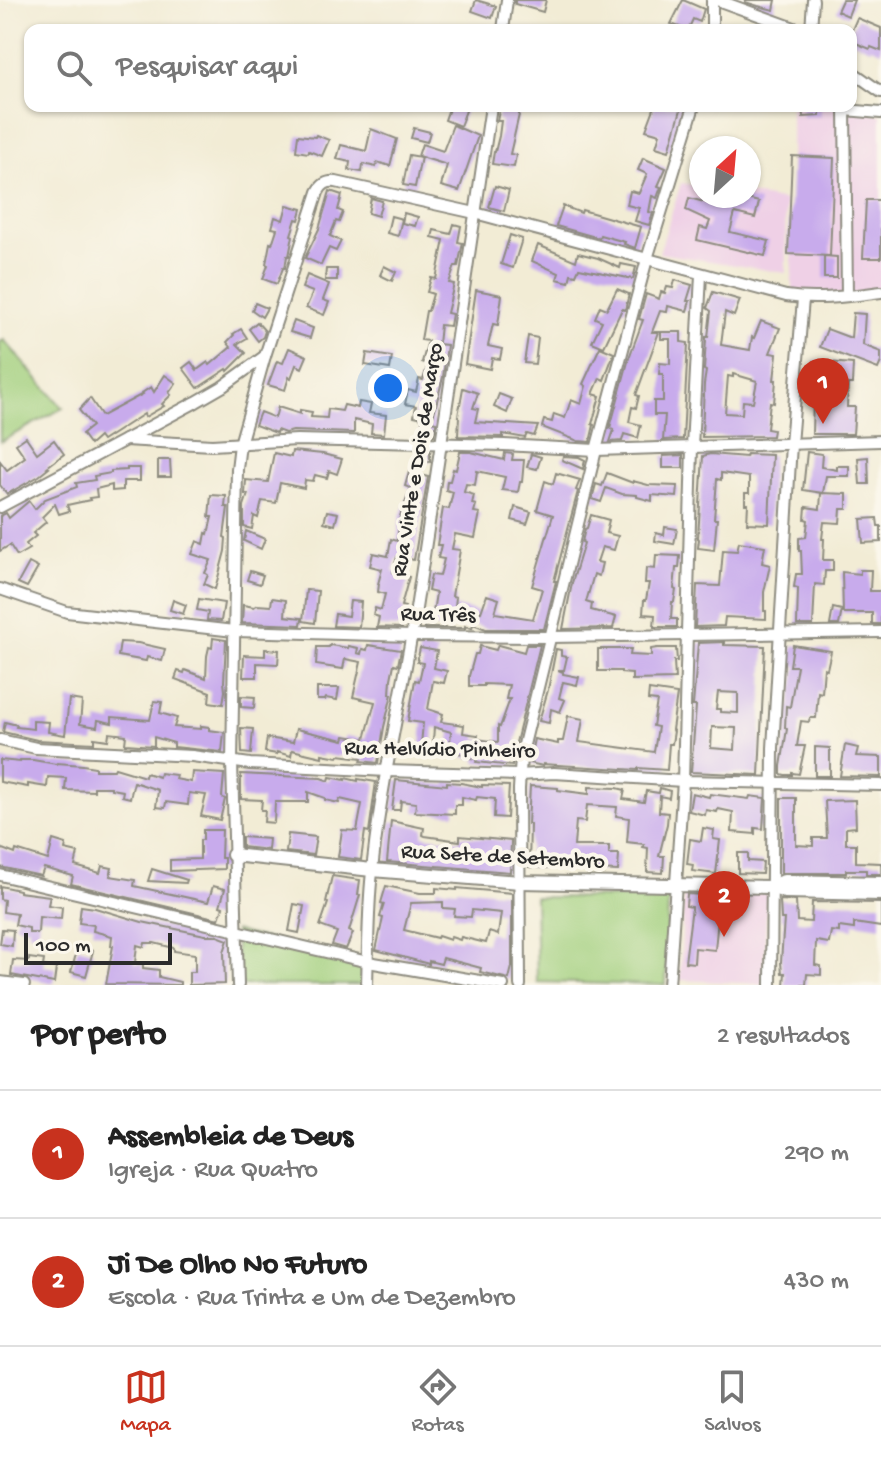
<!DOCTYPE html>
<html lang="pt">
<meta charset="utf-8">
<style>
:root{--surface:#fff;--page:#f2f2f2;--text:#222;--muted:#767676;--line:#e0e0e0;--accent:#c8321e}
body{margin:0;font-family:"Gochi Hand",sans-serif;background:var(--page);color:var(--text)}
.compass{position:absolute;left:689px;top:136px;width:72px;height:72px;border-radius:50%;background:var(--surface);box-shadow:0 2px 6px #0004;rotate:26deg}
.scale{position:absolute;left:24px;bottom:20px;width:148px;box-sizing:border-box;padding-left:8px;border:4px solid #2b2b2b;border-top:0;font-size:22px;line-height:28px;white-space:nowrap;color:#2b2b2b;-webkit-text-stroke:6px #fbf7ec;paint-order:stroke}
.you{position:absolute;left:388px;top:388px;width:28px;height:28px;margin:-20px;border:6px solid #fff;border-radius:50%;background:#1a73e8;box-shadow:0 0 0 12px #1a73e833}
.badge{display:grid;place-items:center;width:52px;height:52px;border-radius:50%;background:var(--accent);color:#fff;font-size:26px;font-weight:700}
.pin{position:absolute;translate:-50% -66px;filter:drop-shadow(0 2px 4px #0008)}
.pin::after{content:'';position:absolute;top:42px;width:28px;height:24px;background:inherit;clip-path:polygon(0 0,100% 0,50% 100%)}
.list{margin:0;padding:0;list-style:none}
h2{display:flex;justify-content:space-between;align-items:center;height:104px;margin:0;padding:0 32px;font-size:34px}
h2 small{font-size:26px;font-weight:400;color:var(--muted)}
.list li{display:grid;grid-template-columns:52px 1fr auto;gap:24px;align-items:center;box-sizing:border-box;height:128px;padding:0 32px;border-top:2px solid var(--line)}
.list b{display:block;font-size:30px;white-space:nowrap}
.list p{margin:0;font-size:26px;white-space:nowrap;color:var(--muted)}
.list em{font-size:26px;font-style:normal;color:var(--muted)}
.icon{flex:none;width:44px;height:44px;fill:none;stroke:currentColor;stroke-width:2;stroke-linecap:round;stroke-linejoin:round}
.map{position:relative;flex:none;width:881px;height:985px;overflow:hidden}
.search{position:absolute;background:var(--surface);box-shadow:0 2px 6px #0004;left:24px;right:24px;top:24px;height:88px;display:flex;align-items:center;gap:20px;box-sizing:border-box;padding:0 28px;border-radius:16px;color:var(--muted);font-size:30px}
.sheet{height:360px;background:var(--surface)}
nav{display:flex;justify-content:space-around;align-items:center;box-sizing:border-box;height:112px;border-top:2px solid var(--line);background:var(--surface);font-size:22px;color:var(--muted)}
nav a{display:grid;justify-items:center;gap:4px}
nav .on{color:var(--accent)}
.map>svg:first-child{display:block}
.built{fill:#efd0e6}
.green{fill:#a2cf7d;stroke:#667d54;stroke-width:2}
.building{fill:#c8abec;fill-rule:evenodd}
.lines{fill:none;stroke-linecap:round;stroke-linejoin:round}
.minor-casing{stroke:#8e8c80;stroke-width:14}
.tertiary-casing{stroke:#8e8c80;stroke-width:16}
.minor{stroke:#fff;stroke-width:10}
.tertiary{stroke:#fff;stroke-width:12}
.labels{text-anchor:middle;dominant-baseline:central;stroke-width:8;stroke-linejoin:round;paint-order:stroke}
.street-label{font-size:22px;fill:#2b2b2b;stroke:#fbf7ec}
</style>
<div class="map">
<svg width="881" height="985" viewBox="0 0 881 985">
<rect width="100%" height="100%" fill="#fbf7ec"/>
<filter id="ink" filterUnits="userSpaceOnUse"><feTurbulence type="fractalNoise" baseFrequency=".0125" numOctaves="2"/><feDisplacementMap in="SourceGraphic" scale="16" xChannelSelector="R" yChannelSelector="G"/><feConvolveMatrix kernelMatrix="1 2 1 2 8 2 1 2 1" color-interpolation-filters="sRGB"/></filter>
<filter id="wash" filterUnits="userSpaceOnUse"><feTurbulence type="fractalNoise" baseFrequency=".006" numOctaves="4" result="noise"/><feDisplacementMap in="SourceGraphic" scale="32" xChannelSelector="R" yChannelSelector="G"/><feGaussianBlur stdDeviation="1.8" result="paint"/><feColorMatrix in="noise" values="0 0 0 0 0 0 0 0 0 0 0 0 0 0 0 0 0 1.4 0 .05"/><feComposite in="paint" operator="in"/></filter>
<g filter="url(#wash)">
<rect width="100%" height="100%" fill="#f2ecd5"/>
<!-- built -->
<g class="built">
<path d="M791 106H848L881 115V292L792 297Z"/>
<path d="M681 183 701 186V196H749V194L785 201 786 273 659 253Z"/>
<path d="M684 889 767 893 763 984 680 980Z"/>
</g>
<!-- green -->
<g class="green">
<path d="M4 340 63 408 0 442V342Z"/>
<path d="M535 897 668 898 666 985 537 982Z"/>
<path d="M235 931 368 962 367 985H238Z"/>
</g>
<g id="blocks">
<!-- building -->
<g class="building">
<path d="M476 0 496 6 492 18 472 11Z"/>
<path d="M515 0H546L543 12 515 4Z"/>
<path d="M683 0 704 9 700 22 693 19 688 30 671 24Z"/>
<path d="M745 0H776L774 10 758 6 745 2Z"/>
<path d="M842 0H854L848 16 837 11Z"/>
<path d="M857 18 881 28V51L871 47 870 49 851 41V32Z"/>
<path d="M450 106 467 108 460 126 445 120Z"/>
<path d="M500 106H521L510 154 516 155 514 167 492 164 494 152H495L499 136 501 121H497Z"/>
<path d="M655 106H682L669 151 656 147 660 134 646 130Z"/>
<path d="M802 106H820V116L803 117Z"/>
<path d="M453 125 478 136 459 191 441 186 447 165 418 156 422 144 443 151Z"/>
<path d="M414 128 430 132 427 142 411 138Z"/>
<path d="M371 129 397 139 390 166 377 162 376 167 363 164 362 172 349 170 350 162 337 159 341 145 366 151Z"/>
<path d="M298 135 315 137 316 135 329 140 322 156 309 151 308 153 296 151Z"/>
<path d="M409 155 421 157 415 187 403 185Z"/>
<path d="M792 156 834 158 830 256 788 254Z"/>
<path d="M643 158 666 168 658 186 661 187 657 198 652 196 649 212 653 213 649 225 635 221 639 208 627 205 630 191 639 193 647 174 638 170Z"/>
<path d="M495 186 509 190 504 211 489 207Z"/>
<path d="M330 191 342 195 338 210 343 212 339 222 336 221 330 236 341 241 336 251 329 248 321 265 305 258 319 229Z"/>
<path d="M709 196 732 198 733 196H735L759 202 755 218 735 213 730 232 769 241 765 256 697 240 700 227 707 229 710 221 686 210 689 198 708 203Z"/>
<path d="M371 198 382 201 378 216 368 213Z"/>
<path d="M866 200H881V258H863Z"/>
<path d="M287 205 302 209 299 220 296 219 291 235 293 236 289 256H287L285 268H283L277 284 263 279 268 265 266 264 270 243 272 244 277 229 272 228 275 217 283 220Z"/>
<path d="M563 206 581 213 582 210 641 227 635 248 624 244 625 242 600 235 599 238 556 226Z"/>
<path d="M404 213 418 217 415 226 402 223Z"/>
<path d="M391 216 402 219 398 236 387 233Z"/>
<path d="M454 224 461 226 458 242 463 243 458 266H455L449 283 454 284 447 313 452 314 450 326 440 325 438 344 447 345 443 377 432 421 436 422V426L434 435H419L423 418 414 416 416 406 405 404 408 390 416 392 419 379 423 380 428 364 422 362 428 341 421 340 426 311H428L433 294 427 292 431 278 436 279 444 240 432 237 434 230 451 234Z"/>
<path d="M510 235 522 239 513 268 501 264Z"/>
<path d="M538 245 576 261 578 253 598 258 620 268 621 264 636 267 633 279 579 268 576 275 571 274 569 282 557 279 559 273 532 261Z"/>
<path d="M824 256 837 257V278H824Z"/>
<path d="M384 266 396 272 392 281 380 275Z"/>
<path d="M326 269H337V280H325Z"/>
<path d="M307 275 329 284 323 300 329 302 324 315 306 308 313 292 302 288Z"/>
<path d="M675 280 692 285 687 301H690L687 311 668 306 667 312 660 311 652 332H659L636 395 639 396 636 408 632 407 629 422 641 425 638 438 624 434 622 441 610 442 614 430 610 428 629 358 643 320 639 319 646 294 659 299 661 292 665 293 667 287 673 288Z"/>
<path d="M617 289 629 294 625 310 622 309 604 347 592 342 602 321 595 318 600 306 607 309Z"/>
<path d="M476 290 502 295 498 325 493 324 488 346 502 349 500 359 492 358 490 369 465 364Z"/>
<path d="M713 292 740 300 734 316 725 312 721 345 750 350 752 337 754 338 761 321 780 328 770 353 777 354 774 380H776L774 403 770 402 767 429 773 430 772 436 702 437 704 384 706 371 704 370 706 340V337H708L711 311 707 308ZM733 374 757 381 753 402 743 401 742 414 725 413 728 376 733 377Z"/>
<path d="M255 303 267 308 262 317 252 310Z"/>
<path d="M853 313 865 314 863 345 881 352V362L878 369 820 347 827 329 851 338Z"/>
<path d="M294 321 313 328 310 338 290 332Z"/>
<path d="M257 322 265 331 263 337 258 341 249 329Z"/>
<path d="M241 329 247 338 237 344 246 353 228 371 227 369 198 388 183 368 191 362 197 370 208 362 210 365 231 347 227 342 234 335 233 334Z"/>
<path d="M661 332H681V342L688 343 683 439 663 440 665 415H654V401H663V374H659L660 363 670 364V339H661Z"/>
<path d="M528 336 538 338 535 364 524 363Z"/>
<path d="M600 347 614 353 604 380 600 378 593 394 600 396 592 424 594 425 590 442 578 441 542 427 544 420 552 422 554 414 565 418 571 400 581 404 586 386 583 384Z"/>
<path d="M289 348 307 356 302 368 296 365 291 378 289 377 285 390 268 385 277 361 283 363Z"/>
<path d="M367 353 392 357 390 369 365 365Z"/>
<path d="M814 361 853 364 852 384H848L847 407H855L853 434H812Z"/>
<path d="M165 375 176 383 169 393 171 395 162 404 164 406 145 417 144 414 102 441 99 437 90 445 82 434 92 426 79 410 90 398 102 416 143 394 142 393 151 387 154 392Z"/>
<path d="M463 388 478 393 473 408 478 409 475 422 538 426 534 436 527 434 525 438 503 434V437L458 436 459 416H458Z"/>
<path d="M499 394 512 399 507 413 494 407Z"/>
<path d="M359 402 371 404 369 413 386 415 384 434 371 433 372 424 354 420V433L293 431 285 433 277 430 276 433 255 425 260 412 275 418 278 407 300 414V410L312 412 311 417 327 418 328 409 342 411 344 405 358 408Z"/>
<path d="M26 437 37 453 54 440 64 454 47 467 49 468 39 476 7 494 0 485V461L7 470 25 457 16 444Z"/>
<path d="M292 451 323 454 342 459 337 474 329 471 327 478 315 475 313 481 305 480 304 488 280 483 276 503 262 501 258 518 254 516 252 529 244 527V506L248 494H245L246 480 268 482 274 453 291 457Z"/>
<path d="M418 451H430V462L418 461Z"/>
<path d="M460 452H471L504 460 505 453 513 454 512 460H524L522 482H520L518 492 502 490 505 477 477 471 475 485 466 484 464 492 474 495 472 504 476 505 474 512 480 513 475 538 455 534 452 549 460 550 452 596 456 597 455 607 481 612 487 595 499 599 495 613 533 619 542 589 532 586 553 515 537 510 545 481 553 484 556 473 580 480 576 490 578 491 554 581H556L544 629H486L473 624 472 628 465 626V628H424L425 619H432L436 593 428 591 431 575 440 576 444 559 438 558 441 545H437L443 508 449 509 453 492 446 490 447 481H450L453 469 456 470Z"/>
<path d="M807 452 822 454 821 467 837 470V466H849V476H826L823 493 803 490Z"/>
<path d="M531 454 541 457 537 469 527 467Z"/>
<path d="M710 454 746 457 747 454 772 455 769 524 747 523 748 504H745V493H749V477L721 473V480L717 479 714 519H717L714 550 698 548 699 539 698 538 703 456Z"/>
<path d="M683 455V468H663V456Z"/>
<path d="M563 456 579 457 585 460 583 469 562 460Z"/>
<path d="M868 457 869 484H860L858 458Z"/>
<path d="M158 460H170L171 477H158Z"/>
<path d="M127 468H140V481H123V490L112 491V485L96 489 97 497 89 498 90 500 67 505 69 511 59 514 55 504 42 517 46 522 33 533 36 536 26 544 29 549 17 556 10 545 0 551V516L6 513 9 518 29 501 35 509 45 499 77 487 76 483 95 480 94 476 111 473V471L127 470Z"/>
<path d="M409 472 428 477 414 560 397 557 393 572 409 577 401 606 405 607 401 623H403L402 628 377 627 379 617 373 615 375 608 381 610 385 594 378 592 379 584H378L382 569 370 566 373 553 388 556 391 539 397 541 400 516 411 488 405 486Z"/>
<path d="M607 473 633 483V481L648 485 678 486 677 497 652 495V501L637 497V495L622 494 606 488 601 502 592 499 596 484 602 486Z"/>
<path d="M821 493 847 494V509H841L840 523 824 522 822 539H824L823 560H833V571H825L824 585 815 584 813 625H797L798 588 794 587 796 574H802L801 551H799V538L806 537 808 520 805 519 806 507 820 509Z"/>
<path d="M211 495 226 496 225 507H228L224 537 226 538 225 551 215 589 204 584 208 575 205 573 211 560 192 554 197 541 204 544 206 533 208 534 212 517H209Z"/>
<path d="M515 507 531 512 527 524 512 520Z"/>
<path d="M327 511 338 513 335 525 324 522Z"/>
<path d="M591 515 609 520 606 533 618 536 614 550 602 547 597 562 602 563 599 576 594 574 586 602 592 604 591 610 616 617 613 628 563 629 572 583 584 543 582 542 585 529 587 528Z"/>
<path d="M877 518 878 526H881V542L863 543 861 519Z"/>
<path d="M665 527 677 529 674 544 655 541 656 533 664 535Z"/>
<path d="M246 531 265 539 261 549 244 541Z"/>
<path d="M739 542 765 546 762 563 770 565 764 592V611H766V619L725 617 724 626 695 627 697 585 720 586 723 550 737 551Z"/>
<path d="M656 555 680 556 679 568H676L674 589 676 590 674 602H672L671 619H677V627H654L655 615 643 614 644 600H646L649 583H645L646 568 655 569Z"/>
<path d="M29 563 38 568 27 587 18 583Z"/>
<path d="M860 570H871L870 591H881V624H872V613H843L842 572 860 574Z"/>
<path d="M250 571 263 575 260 584 247 580Z"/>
<path d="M306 590 318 591 315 623 303 621Z"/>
<path d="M272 598 286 600 285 616 302 618 301 625 242 623 243 605 254 607 257 605 271 606Z"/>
<path d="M199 599 224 603 221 621 207 620 208 612 197 610Z"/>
<path d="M173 600 186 605 183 614 170 610Z"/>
<path d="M350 601 361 602 359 627 333 626 335 614 348 616Z"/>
<path d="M833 608 842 610 839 625H830Z"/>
<path d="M213 638 226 640 224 682 225 691 223 704 209 702 210 692 175 679 178 671 184 673 185 670 206 678 207 656 209 647 212 648Z"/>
<path d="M120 642 138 643 165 649 162 661 147 657 146 661 118 656Z"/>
<path d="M724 642V645L765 646 759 775 691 772 696 706H693L698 643ZM718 692 738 693V713L720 712V709H716ZM712 727 736 728 735 750 711 748Z"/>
<path d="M330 645 348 648V646L358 648 357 653 361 654 362 649 367 650 368 645 401 650 398 665 394 664 391 679 390 694H392L384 727 378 763 361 761 362 758 339 755 338 757 322 754V757L292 750 291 756 277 752V754L265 752 267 738 293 742 296 729 344 740 345 736 365 739 375 702 353 697 361 662 345 659 343 669 316 665 317 647H329Z"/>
<path d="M498 645 524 652 526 645H540L513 755 512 766 476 762 477 759 464 757 465 754 449 752 451 732 434 727 432 756H420L423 723 408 721 415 680 419 681 423 663 417 662 420 648 437 651 434 668 447 671 444 683 433 681 428 709 443 714 441 722 464 725 463 733 478 735 477 739 498 742V726L500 727 510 699H506L509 685 484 684V686H469V676L475 654H478L480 646 496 650Z"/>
<path d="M793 645 831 651 827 669 824 668 822 693 818 692 816 718H810L809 722 801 721 797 746H805L799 774 792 773V775H785L781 774V766L787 729 785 728 786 706 790 707 797 666H790Z"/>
<path d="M657 648H676L677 661H674L675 679 632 680V674L621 673V671H598V649H631L630 655 651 656V649Z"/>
<path d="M265 649 279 650 278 664 257 663V677H243L244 655 265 656Z"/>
<path d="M556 649 561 650V656L567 657 564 670H558L563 672V674L579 677 577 685 563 682 559 698 565 700 560 712 551 709 549 723 539 721 548 690Z"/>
<path d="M317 688H339L337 700 326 698 325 700H317Z"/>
<path d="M649 690 677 694 672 730 674 731 672 744H669L667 770 638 768V770L543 764V766L529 763 534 739 558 744V741H563L568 716 583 719 579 742 654 752 658 727 653 726 657 701 648 700Z"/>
<path d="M241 696 255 697 254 708 241 707Z"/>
<path d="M69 699 82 701 80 724 97 727 98 720 112 723V717L150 720 154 701 162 702 160 713 177 718 174 727 201 729V726L209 727V730L224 732 222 752 174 747V743L154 737V746L125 744 126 735 109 733 108 740 94 738V743L37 740 3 732 5 722 17 725 16 727 33 729V721L49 722 48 732 65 735Z"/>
<path d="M241 728 253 729 251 754 242 753Z"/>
<path d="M845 745 858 748 856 756 881 757V777L840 776Z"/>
<path d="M815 747 830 748V776H815Z"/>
<path d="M0 760 20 762V760H33L56 764 57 763 83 765 95 767V770H114L115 768 145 777 146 773 159 777 160 773 176 775 175 779 191 782 192 772 224 774 222 797 225 799 220 820 201 816 206 795 189 793 188 805 166 802 165 808 156 807 158 790 134 782 130 798 122 796 123 791 111 789V787H94V791L65 790 66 778 48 777 47 787 28 784V787L0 782Z"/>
<path d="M241 774 321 778 329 781 330 777 345 780V778L358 781V779L376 782 369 832 365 831 361 860 338 857 342 830 357 831 362 804 340 799 339 803 325 800V798L308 792V802H275L274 823 264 822 265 810H261L262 800 241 799Z"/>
<path d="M396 780 447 785V782L461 783 482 787V785L509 786 507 818 494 817 495 799 477 797 476 800 462 797V805H455V814L415 812 416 803 401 801 400 810H392Z"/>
<path d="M530 786 558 788V790L589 794V787L617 788 625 790 623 799 644 802 646 791 659 793 660 788 670 791 669 798 660 796 659 812 668 813 667 824 659 856H664L663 873 647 872 648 848 643 847 644 844 627 842 629 818 616 816 617 807 587 805 585 822 576 821 574 846H609V854H619L618 871 529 867 530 824H528Z"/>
<path d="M692 793 709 797 710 794 749 799 750 796 765 798 763 829 755 828V834L732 832 733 812 718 809 717 812 706 810 705 815 689 811Z"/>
<path d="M781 798H796V845L813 846V838H827L825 801 855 800 856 827 846 828V844H856V862L881 863V874H866V870H846V873H781Z"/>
<path d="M391 821 424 828 423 835 425 836 460 841V836L511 841 510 872 387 862Z"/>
<path d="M703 828 714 830 713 839 720 840 716 874 692 871 693 865 687 864 690 839 701 841Z"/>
<path d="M203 830H222L221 858H224V869L170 871V860L200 859V840H203Z"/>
<path d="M288 834 316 837 313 855 286 852Z"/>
<path d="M242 837 269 839 268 850 242 847Z"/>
<path d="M53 840 66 844 65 850 78 853 75 866 100 873 102 866 112 868 110 876 135 880 134 886 208 902 213 886 225 889 220 906 223 907 219 919 71 884 73 876 44 868 41 876 0 867V848L15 854 16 850 48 860Z"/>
<path d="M738 853H748V861L763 862 762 874 738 873Z"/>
<path d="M152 869 187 880 186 883 148 881Z"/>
<path d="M332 876 360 880 358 895H360L349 931 353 933 346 949 332 945 337 932 320 926 328 903 326 902Z"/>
<path d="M0 886 19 890V892L50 896 48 905 62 907 61 919 39 917 38 933H29V928L15 925 17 914 3 912 4 900 0 899Z"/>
<path d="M386 886 420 893H436V888L457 890V888L512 893V967L509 979 480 972 481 968 443 958 441 964 429 961V964L376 950 383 918 380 917 384 904 381 903ZM443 902V908L455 909 454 916 471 917 472 910 501 913 498 935 489 932 486 943 461 937 460 940 451 937 450 940 438 936 437 938 404 930 411 903Z"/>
<path d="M687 894 720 896 715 950 695 948 694 963 685 962 692 907 686 906Z"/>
<path d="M780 900 796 901 797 921 811 922 812 902 881 903V927L854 923V929L839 927V932L831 931 829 943 816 941 815 965 821 966V975L807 974 806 985H784L785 973H782L781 962 784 919H781Z"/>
<path d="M294 904 304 906 299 933 289 931Z"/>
<path d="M81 906 95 908 142 922 205 935H215L228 940 224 952 225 984 189 985V972H195V954L174 951V948L154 943H145L144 947 137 945 135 963 143 964V968L159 970V977L180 982V985L106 984 113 946H111L112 936 93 931 94 925 79 923Z"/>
<path d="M2 929 13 930 12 946 0 944Z"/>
<path d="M78 947 93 951 86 976 71 972Z"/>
<path d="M29 958 44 960 43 966 56 968 54 983 11 975 13 960 29 961Z"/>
</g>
</g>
</g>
<g filter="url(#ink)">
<use href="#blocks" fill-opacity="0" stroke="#8e8c80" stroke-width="2"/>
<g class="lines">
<!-- minor casing -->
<g class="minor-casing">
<g id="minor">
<path d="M717 0 800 30"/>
<path d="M503 30 507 0"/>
<path d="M712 30V0"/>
<path d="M811 30 813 0"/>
<path d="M851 71 881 92"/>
<path d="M845 106 847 296"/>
<path d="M845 110 881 113"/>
<path d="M125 440 212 445 297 440 504 445 596 450 881 441"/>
<path d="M0 507 196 402 222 387 265 356"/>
<path d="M0 589 67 612 234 631 412 636 550 637 881 632"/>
<path d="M0 740 36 748 192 756 250 764 387 771 519 775 554 773 683 781 881 785"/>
<path d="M0 875 368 962 503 985"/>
<path d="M0 982 24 985"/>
<path d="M238 985 232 762 237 469 240 444 265 356 318 192C322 184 327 181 336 182L475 213 786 296C818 301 849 296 881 292"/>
<path d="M367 985C368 951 368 916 371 882 379 788 403 695 417 602 443 437 466 271 491 106"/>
<path d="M520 985 519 789 521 757 596 450 647 259 694 106"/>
<path d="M669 985 683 781 692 447 701 275"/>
<path d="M771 985 773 748 791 444 803 299"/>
</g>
</g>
<!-- tertiary casing -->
<g class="tertiary-casing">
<g id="tertiary">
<path d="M233 855 372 870 520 882 771 887 785 892 881 894"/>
<path d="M771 887 784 881 881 883"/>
</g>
</g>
<!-- minor -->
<use href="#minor" class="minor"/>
<!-- tertiary -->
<use href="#tertiary" class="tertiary"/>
</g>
</g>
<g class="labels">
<!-- street labels -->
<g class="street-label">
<text transform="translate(419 460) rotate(-81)">Rua Vinte e Dois de Março</text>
<text transform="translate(438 616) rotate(1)">Rua Três</text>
<text transform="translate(440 751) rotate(1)">Rua Helvídio Pinheiro</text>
<text transform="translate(503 858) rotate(3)">Rua Sete de Setembro</text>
</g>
</g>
</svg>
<svg class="compass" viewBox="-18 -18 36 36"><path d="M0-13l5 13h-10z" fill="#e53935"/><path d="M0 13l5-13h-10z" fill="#767676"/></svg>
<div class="scale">100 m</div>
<div class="you"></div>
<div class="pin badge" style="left:823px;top:424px">1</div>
<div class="pin badge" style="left:724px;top:937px">2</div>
<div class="search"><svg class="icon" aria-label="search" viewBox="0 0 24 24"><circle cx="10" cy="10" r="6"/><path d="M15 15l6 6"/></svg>Pesquisar aqui</div>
</div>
<section class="sheet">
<h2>Por perto<small>2 resultados</small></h2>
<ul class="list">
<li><span class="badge">1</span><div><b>Assembleia de Deus</b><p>Igreja · Rua Quatro</p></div><em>290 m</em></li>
<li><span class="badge">2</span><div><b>Ji De Olho No Futuro</b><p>Escola · Rua Trinta e Um de Dezembro</p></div><em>430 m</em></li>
</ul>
</section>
<nav>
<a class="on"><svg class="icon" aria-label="map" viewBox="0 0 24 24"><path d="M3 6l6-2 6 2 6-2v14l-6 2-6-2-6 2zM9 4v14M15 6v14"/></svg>Mapa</a>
<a><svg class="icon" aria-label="directions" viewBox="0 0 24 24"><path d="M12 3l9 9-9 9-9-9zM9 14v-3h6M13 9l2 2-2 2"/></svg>Rotas</a>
<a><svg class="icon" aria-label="saved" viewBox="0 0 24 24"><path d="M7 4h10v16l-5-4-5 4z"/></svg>Salvos</a>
</nav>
